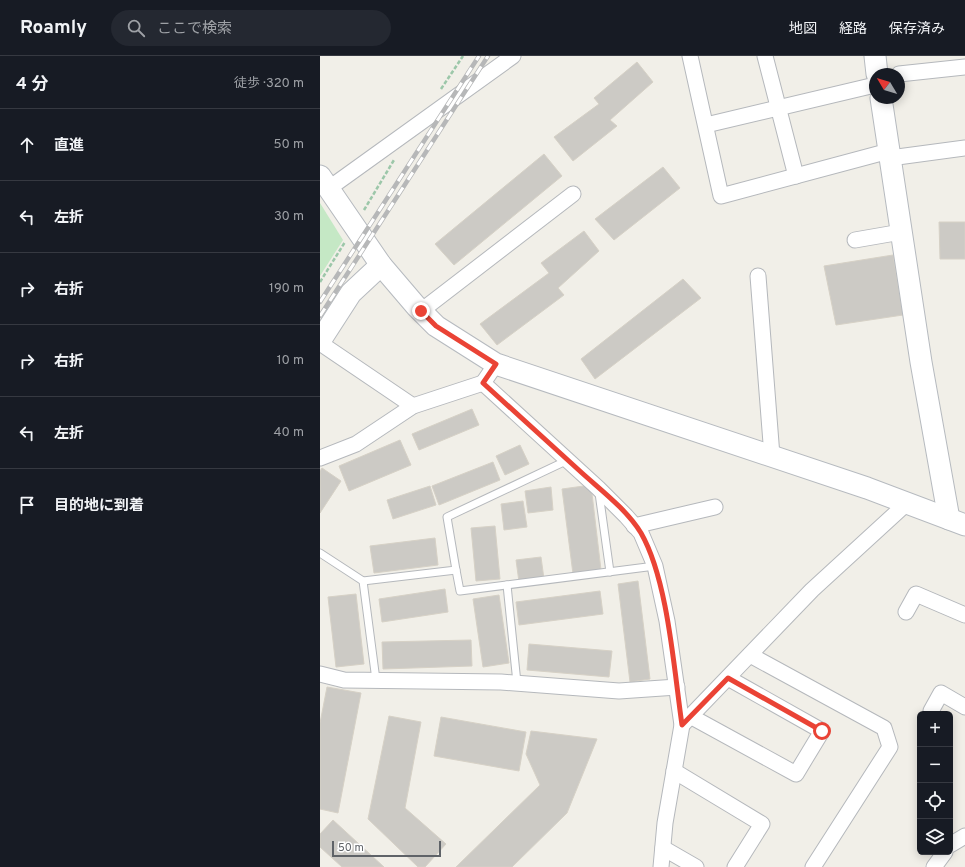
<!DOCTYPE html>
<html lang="ja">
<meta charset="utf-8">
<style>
:root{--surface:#171b24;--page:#242831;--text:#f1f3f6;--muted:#9ea1a6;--line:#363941}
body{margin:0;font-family:Overpass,"Noto Sans JP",sans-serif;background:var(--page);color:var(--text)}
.controls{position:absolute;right:12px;bottom:12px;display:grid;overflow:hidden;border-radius:6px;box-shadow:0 2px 10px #0003}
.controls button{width:36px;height:36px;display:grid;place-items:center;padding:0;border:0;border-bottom:1px solid var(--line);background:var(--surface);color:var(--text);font:20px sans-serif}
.compass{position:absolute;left:549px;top:12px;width:36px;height:36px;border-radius:50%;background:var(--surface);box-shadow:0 2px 10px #0003;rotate:308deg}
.scale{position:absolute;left:12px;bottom:10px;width:109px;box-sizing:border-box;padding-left:4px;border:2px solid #5f6368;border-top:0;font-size:11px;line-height:14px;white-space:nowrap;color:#5f6368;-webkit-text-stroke:3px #fff;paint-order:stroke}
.stop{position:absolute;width:12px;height:12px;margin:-9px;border:3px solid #ea4335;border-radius:50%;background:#fff}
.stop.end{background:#ea4335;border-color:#fff;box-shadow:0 1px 4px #0008}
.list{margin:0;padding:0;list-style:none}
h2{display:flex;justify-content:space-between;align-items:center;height:52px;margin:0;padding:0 16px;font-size:17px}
h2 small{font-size:13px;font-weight:400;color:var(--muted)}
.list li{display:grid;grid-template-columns:26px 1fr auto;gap:12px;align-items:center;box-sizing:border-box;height:72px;padding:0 16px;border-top:1px solid var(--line)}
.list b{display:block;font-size:15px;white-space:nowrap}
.list em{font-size:13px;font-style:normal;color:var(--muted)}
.icon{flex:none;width:22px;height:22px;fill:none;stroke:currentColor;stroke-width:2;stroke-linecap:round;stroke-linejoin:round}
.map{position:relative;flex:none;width:645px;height:811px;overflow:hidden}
header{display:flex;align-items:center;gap:24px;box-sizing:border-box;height:56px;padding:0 20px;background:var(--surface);border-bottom:1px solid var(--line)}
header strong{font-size:19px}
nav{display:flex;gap:22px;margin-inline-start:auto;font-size:14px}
.search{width:280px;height:36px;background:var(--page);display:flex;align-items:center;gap:10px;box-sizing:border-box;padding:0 14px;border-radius:22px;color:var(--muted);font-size:15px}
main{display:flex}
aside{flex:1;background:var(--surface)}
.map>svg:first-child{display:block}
.green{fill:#c5e8c5}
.building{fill:#cccac5;stroke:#d6d1c6}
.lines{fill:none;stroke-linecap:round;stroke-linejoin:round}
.lane-casing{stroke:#b5b8bc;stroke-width:9}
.street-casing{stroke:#b5b8bc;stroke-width:17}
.secondary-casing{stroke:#b6babf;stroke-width:23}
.path{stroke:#9cc7a9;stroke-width:2.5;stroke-dasharray:4 2;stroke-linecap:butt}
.lane{stroke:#fff;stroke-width:7}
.street{stroke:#fff;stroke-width:15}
.secondary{stroke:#fff;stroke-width:21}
.rail-casing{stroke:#b6b7b8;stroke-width:4.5}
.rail{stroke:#fff;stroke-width:3;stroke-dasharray:9;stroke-linecap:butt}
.route{stroke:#ea4335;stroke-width:5}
</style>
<header>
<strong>Roamly</strong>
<div class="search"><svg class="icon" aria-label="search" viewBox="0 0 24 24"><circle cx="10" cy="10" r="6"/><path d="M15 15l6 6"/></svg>ここで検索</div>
<nav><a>地図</a><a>経路</a><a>保存済み</a></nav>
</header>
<main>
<aside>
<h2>4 分<small>徒歩 · 320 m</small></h2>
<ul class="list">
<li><svg class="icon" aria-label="ahead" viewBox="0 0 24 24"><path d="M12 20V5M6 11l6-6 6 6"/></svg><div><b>直進</b></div><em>50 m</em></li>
<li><svg class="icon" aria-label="left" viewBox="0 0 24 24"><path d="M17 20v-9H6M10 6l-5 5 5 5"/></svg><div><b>左折</b></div><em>30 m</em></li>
<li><svg class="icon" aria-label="right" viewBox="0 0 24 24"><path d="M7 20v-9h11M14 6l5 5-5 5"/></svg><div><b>右折</b></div><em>190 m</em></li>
<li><svg class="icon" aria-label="right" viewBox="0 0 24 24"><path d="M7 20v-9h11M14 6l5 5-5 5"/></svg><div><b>右折</b></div><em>10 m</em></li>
<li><svg class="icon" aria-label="left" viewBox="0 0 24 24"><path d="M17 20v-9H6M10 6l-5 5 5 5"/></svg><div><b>左折</b></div><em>40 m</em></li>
<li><svg class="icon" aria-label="arrive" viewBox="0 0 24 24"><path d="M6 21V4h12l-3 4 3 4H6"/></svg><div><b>目的地に到着</b></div></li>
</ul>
</aside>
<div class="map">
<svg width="645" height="811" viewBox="0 0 645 811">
<rect width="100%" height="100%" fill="#f1efe8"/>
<!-- green -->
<path class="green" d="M0 147 23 184 0 220Z"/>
<!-- building -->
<g class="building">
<path d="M317 6 333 26 290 64 297 70 253 105 234 81 279 48 274 42Z"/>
<path d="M224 98 242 120 134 209 115 188Z"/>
<path d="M343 111 360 132 294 184 275 163Z"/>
<path d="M619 166H645V203H620Z"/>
<path d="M264 175 279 195 238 232 244 239 177 289 160 268 229 217 221 207Z"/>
<path d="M573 199 583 259 516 269 504 210Z"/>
<path d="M363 223 381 242 275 323 261 303Z"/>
<path d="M152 353 159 369 99 394 92 378Z"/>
<path d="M80 384 91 409 29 435 19 410Z"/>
<path d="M200 389 209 408 185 419 176 400Z"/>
<path d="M173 406 180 424 119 449 112 430Z"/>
<path d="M2 412 21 425 0 457V415Z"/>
<path d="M271 429 281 514 253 518 242 433Z"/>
<path d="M110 430 116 449 73 463 67 444Z"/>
<path d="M231 431 233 454 208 457 205 435Z"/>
<path d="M203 445 207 471 184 474 181 448Z"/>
<path d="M175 470 180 523 156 525 151 472Z"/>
<path d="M115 482 118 509 54 517 50 490Z"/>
<path d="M221 501 224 523 199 526 196 504Z"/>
<path d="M318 525 330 623 310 626 298 528Z"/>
<path d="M125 533 128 556 62 566 59 543Z"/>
<path d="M280 535 283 558 199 569 196 546Z"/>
<path d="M36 538 44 608 16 611 8 541Z"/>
<path d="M179 539 189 607 163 611 153 543Z"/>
<path d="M151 584 152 610 63 613 62 586Z"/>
<path d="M209 588 292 595 289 621 207 614Z"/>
<path d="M7 631 41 637 18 757 0 753V667Z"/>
<path d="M69 660 101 666 85 752 126 788 105 811H98L48 763Z"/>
<path d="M121 661 206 676 199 715 114 700Z"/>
<path d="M211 675 277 683 247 757 192 811H136L220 729 206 698Z"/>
<path d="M13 764 64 811H22L0 791V778Z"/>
</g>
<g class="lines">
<!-- lane casing -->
<g class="lane-casing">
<g id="lane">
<path d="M279 437 290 516"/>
<path d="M0 497 43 525 56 624"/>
<path d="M136 514 140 535 335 510"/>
<path d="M43 525 136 514 127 461 248 404"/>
<path d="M187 529 197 627"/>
</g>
</g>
<!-- street casing -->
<g class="street-casing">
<g id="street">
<path d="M370 0 401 140 569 95"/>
<path d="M445 0 476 120"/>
<path d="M579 18 645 11"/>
<path d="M386 69 555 29"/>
<path d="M570 102 645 92"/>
<path d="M8 133 193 0"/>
<path d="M535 184 581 176"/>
<path d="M438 220 452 400"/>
<path d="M101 255 253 138"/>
<path d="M0 287 93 350"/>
<path d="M176 308 163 327 278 432 306 460 321 477 335 510 347 565 362 669 345 767 341 811"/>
<path d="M0 402 36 388 93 350 163 327"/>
<path d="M314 470 395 451"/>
<path d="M586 556 596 538 645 559"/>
<path d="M430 599 564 672 570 691 493 811"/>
<path d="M0 618 24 624 181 626 299 635 357 631"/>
<path d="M611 655 621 637 645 651"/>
<path d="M370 660 476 718 502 675 408 622"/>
<path d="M362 669 492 534 587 447"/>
<path d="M354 715 442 768 415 811"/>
<path d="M630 789 645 780"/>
<path d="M343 792 376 811"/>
<path d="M614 811 625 796"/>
</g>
</g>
<!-- secondary casing -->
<g class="secondary-casing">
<g id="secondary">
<path d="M555 0 557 18"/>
<path d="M561 42 601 306 629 463"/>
<path d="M0 120 61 209 96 250 116 270 176 308 547 432 645 469"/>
<path d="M0 285 31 237 61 209"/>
</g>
</g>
<!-- path -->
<g class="path">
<path d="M121 33 143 0"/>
<path d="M44 154 74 104"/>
<path d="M0 226 25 186"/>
</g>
<!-- lane -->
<use href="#lane" class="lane"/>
<!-- street -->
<use href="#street" class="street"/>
<!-- secondary -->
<use href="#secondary" class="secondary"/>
<!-- rail casing -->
<g class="rail-casing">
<g id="rail">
<path d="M0 246 159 0"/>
<path d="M0 260 168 0"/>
</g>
</g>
<!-- rail -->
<use href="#rail" class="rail"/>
</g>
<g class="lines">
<!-- route -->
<path class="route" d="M101 255 116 270 176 308 163 327C196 357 229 387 262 417 282 435 307 454 321 477 348 524 354 614 362 669L408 622 502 675"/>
</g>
</svg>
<div class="controls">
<button>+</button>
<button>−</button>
<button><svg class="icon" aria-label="locate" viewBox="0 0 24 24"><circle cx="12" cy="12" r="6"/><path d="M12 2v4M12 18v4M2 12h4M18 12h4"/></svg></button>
<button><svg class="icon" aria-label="layers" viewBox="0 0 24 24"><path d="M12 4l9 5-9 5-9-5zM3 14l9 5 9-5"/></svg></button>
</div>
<svg class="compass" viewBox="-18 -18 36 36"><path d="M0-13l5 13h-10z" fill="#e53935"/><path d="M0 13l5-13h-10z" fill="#9ea1a6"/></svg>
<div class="scale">50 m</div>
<div class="stop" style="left:502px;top:675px"></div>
<div class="stop end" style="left:101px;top:255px"></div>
</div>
</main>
